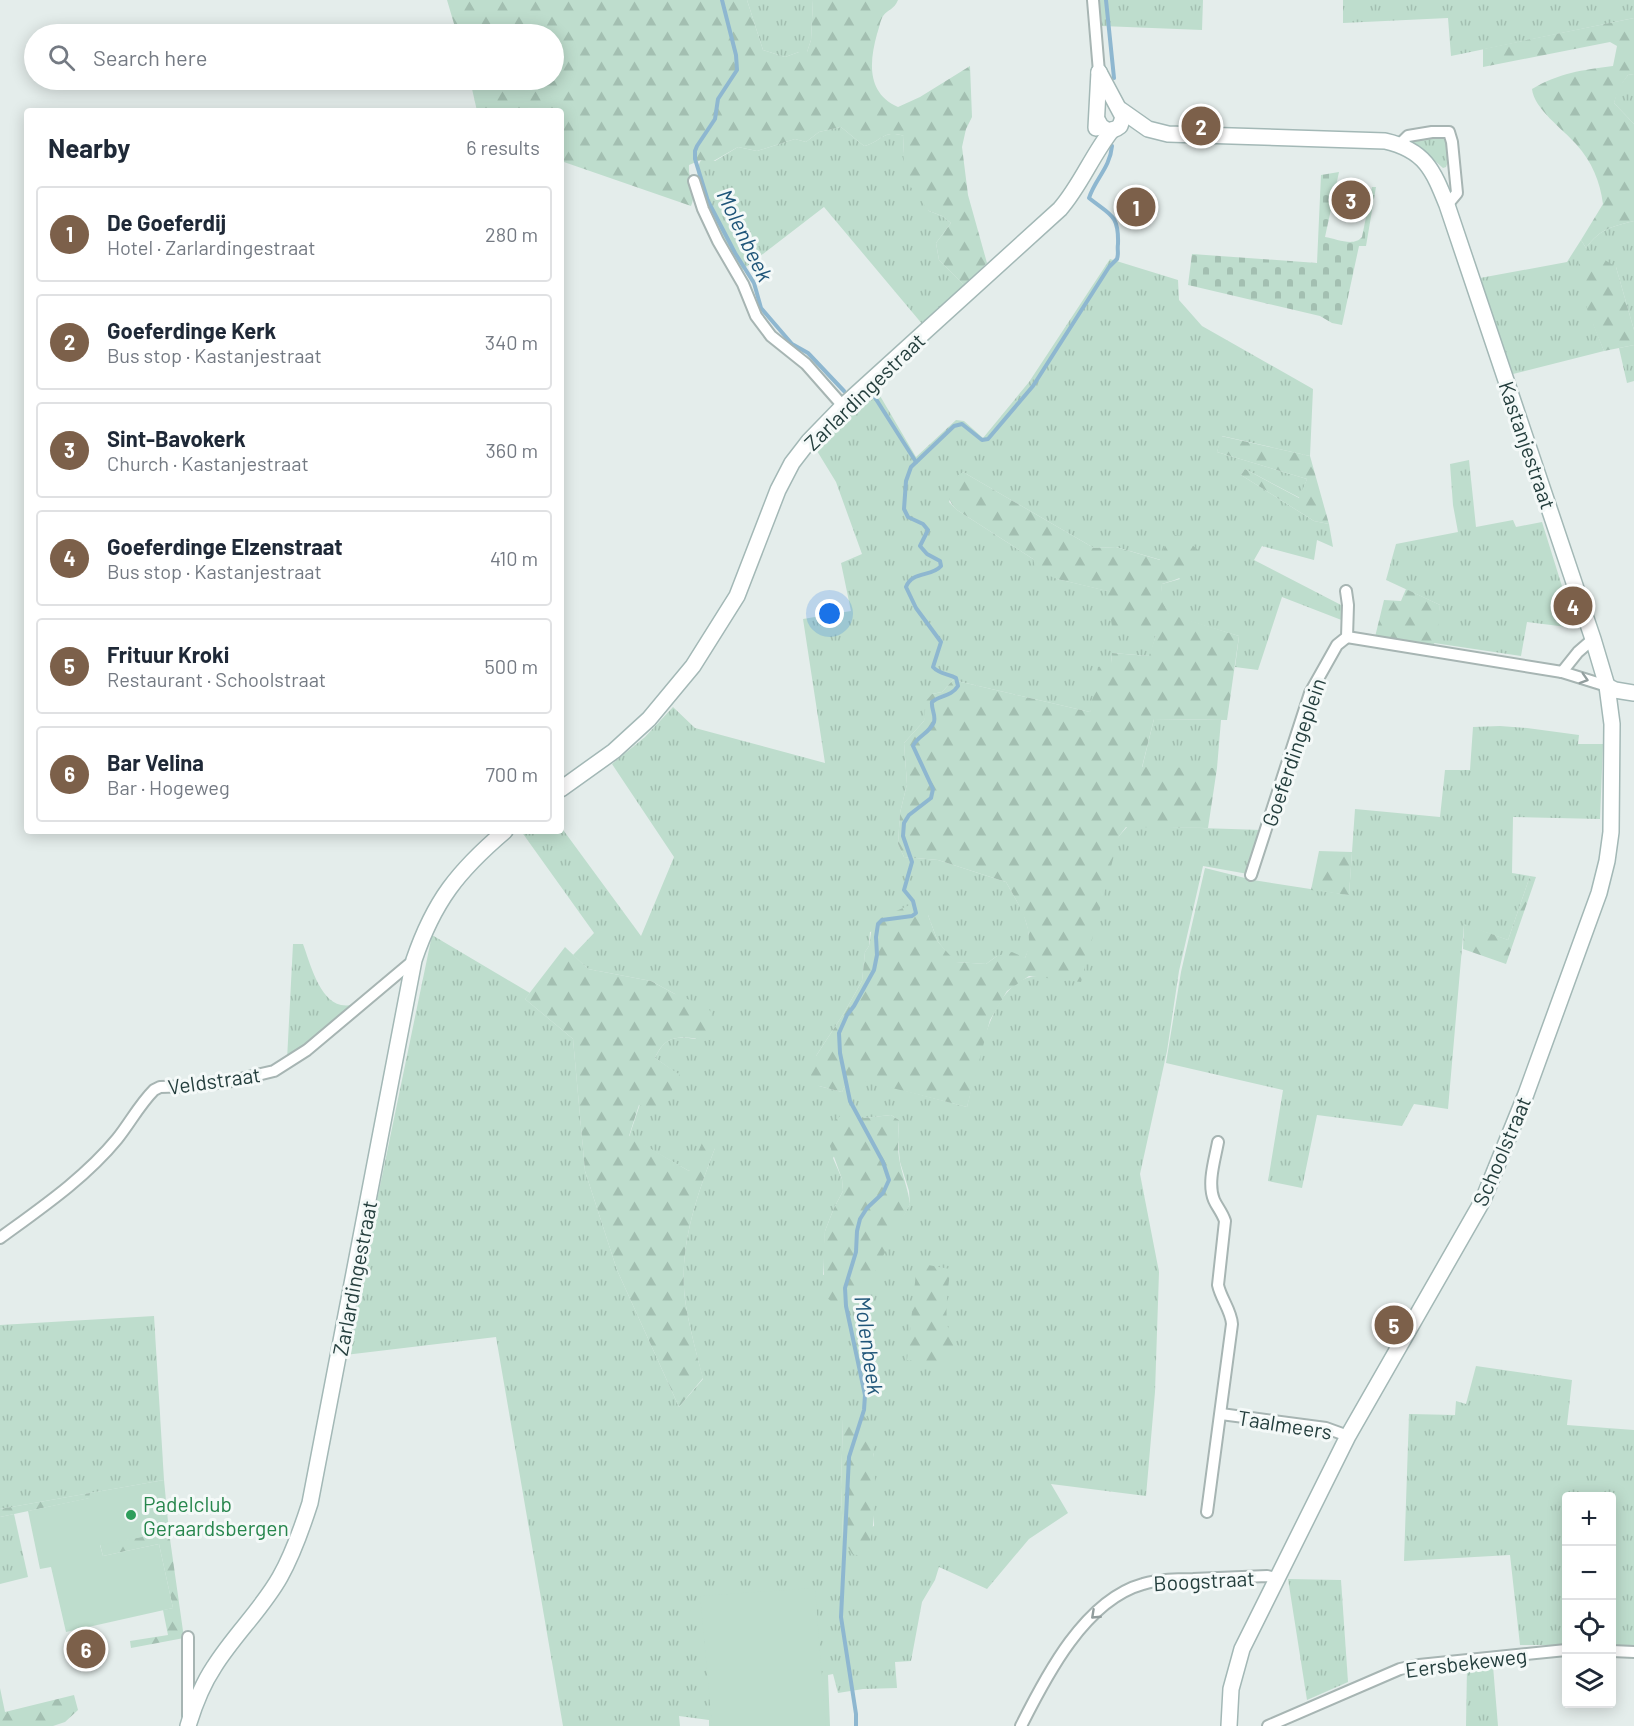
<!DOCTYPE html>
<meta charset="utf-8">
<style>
:root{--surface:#fff;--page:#f6f6f7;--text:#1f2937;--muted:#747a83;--line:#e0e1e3;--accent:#7c604a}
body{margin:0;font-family:Barlow,sans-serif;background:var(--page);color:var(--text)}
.controls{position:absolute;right:18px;bottom:18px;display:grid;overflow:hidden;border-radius:6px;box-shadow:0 3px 15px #0003}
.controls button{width:54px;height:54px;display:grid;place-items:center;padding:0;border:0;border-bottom:2px solid var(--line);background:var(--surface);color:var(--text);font:30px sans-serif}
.you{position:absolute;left:830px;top:614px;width:21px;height:21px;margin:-15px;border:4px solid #fff;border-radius:50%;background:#1a73e8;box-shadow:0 0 0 9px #1a73e833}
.badge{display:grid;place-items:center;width:39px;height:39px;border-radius:50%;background:var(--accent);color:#fff;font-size:20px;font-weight:700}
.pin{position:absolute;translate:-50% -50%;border:3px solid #fff;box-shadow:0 2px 6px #0006}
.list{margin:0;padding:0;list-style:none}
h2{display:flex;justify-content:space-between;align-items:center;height:78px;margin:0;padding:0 24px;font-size:26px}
h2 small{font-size:20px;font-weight:400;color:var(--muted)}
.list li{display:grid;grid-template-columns:39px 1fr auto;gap:18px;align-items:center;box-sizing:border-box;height:96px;margin:0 12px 12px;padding:0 12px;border:2px solid var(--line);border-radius:6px}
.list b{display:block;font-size:22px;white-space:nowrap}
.list p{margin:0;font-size:20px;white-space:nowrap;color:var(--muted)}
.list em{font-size:20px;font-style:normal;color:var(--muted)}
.icon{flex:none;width:33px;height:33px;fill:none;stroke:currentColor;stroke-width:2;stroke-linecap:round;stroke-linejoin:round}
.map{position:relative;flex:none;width:1634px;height:1726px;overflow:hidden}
.search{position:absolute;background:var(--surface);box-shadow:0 3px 15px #0003;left:24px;top:24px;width:540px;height:66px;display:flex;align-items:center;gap:15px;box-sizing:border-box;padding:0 21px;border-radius:33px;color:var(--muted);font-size:22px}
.panel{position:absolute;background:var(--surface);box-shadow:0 3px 15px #0003;left:24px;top:108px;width:540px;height:726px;border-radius:6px}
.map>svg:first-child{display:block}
.grass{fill:url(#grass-tufts);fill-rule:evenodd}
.forest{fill:url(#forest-firs)}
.cemetery{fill:url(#cemetery-stones)}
.garden{fill:#beddcd}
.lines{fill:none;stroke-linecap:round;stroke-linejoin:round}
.stream{stroke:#8eb7d0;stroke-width:4}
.street-casing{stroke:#a7b5b3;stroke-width:14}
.secondary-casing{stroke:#a3b8b6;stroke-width:18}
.street{stroke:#fff;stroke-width:10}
.secondary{stroke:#fff;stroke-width:15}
.oneway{stroke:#929e9e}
.leisure-dot{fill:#2e9e5b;stroke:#f4f9f8;stroke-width:2}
.labels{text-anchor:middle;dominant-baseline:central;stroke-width:6;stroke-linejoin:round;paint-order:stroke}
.street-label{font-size:21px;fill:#243e3d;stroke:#f4f9f8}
.leisure-label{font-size:21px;fill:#27864d;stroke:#f4f9f8;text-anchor:start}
.water-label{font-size:22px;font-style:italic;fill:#1f5579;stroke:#f4f9f8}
</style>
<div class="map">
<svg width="1634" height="1726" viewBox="0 0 1634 1726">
<defs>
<pattern id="grass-tufts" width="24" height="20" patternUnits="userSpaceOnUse" patternTransform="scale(1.5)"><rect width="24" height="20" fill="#beddcd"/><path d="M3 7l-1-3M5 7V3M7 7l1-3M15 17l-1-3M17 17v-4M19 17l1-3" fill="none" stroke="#a3bfb1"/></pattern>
<pattern id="forest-firs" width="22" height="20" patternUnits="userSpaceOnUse" patternTransform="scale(1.5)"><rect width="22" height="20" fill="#beddcd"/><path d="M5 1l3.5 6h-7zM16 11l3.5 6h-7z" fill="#a3bfb1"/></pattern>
<pattern id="cemetery-stones" width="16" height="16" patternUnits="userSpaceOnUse" patternTransform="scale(1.5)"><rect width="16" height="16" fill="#beddcd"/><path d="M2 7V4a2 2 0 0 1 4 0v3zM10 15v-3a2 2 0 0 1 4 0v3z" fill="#a3bfb1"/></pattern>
</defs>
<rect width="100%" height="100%" fill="#e4edeb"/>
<!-- grass -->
<g class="grass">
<path d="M747 0H813L811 40 807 52H799L785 57 763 50Z"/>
<path d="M1099 0H1203L1202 30 1102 26Z"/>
<path d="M1343 0H1634V18L1451 56 1448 18 1343 23Z"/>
<path d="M1634 74V124L1614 103 1618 88 1628 75Z"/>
<path d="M841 127 864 146C882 142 882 129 904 136L903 154 929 211 942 216 951 223 936 243 939 260 964 285 923 325 824 207 742 270C728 246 685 186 701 160L715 161 738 147 757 151 795 139 806 142 819 132Z"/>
<path d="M1441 136 1447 140 1448 162 1446 167 1443 168 1412 141Z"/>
<path d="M1634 221V330L1616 267 1593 323 1604 351 1513 374 1480 278 1567 262 1581 240 1586 248C1601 228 1611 227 1634 221Z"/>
<path d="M1110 259 1178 280 1179 300 1202 326 1313 389 1310 456 1222 436 1217 452 1307 479 1300 498 1245 469 1241 475 1314 521 1329 524 1333 547 1317 540 1314 560 1262 546 1254 560 1343 606 1344 621 1282 597 1258 670 1235 667 1239 636 1169 615 1160 600 1162 584 1180 579 1161 560 1116 547 1094 548 963 472 949 502 957 510 1033 559 1057 579 1108 591 1156 635 1150 656 1112 653 1111 664 1090 712 953 680 942 692 932 694 924 721 904 743 907 784 900 813 898 844 904 857 938 860 1006 882 1023 912 1028 929 1030 946 1025 958 997 956 986 964 955 962 938 942 928 915 870 932 869 946 865 952 862 981 844 1013 816 1056 819 1086 842 1092 849 1076 967 1107C977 1069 989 975 1040 976L1119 836 1127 827 1139 826 1262 830 1248 874 1203 866 1179 971 1167 1051 1140 1174 1159 1272 1155 1392 1146 1496 1051 1484 1068 1513 1029 1539 987 1589 939 1567 935 1580 922 1602 911 1661 895 1662 897 1688 863 1689 838 1693 833 1674 828 1675 830 1726H709V1720L679 1716 680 1726H563L496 1337 345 1355 432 935 530 993 525 999 573 1039 585 1171 617 1270 679 1407 703 1379C697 1355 690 1330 686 1306 677 1251 696 1198 715 1148L689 1171 629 1137 640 1104 679 1075 655 1058C665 1037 674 1036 696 1039L675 994 651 981 588 969 573 955 594 933 521 831H561V827L641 936 674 857 612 764 645 737 673 707 695 728 825 763 803 619 851 611 841 563 862 554 836 482 814 446 876 389 916 457 956 420 964 421 983 438 1029 382ZM891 1115 899 1120 898 1140 900 1162 909 1191 910 1204 884 1250 823 1275 825 1231 834 1208 843 1191 842 1179 833 1158 859 1117 864 1118ZM843 1419 874 1454V1526L843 1539 841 1487Z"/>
<path d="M1634 345V381L1627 383 1619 348Z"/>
<path d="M1469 460 1476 527 1513 520 1516 527 1542 522 1575 628 1527 622 1521 656 1434 643 1440 605 1386 580 1396 544 1458 532 1453 505 1450 464Z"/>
<path d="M1154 719 1221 720 1217 768H1142Z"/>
<path d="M1500 726 1527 728 1579 735 1578 744H1603L1600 819 1513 817 1512 873 1530 876 1508 940 1464 925 1448 1109 1414 1104 1402 1126 1317 1115 1302 1188 1268 1181 1283 1090 1166 1063 1181 972 1205 868 1253 880 1349 895 1355 809 1440 817 1445 770H1470L1473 727Z"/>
<path d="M293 944H303C310 963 319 1000 341 1005 346 1006 351 1005 356 1005L287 1060Z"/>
<path d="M154 1316 164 1480 0 1509V1325Z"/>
<path d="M1476 1366 1572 1380 1567 1425 1634 1430V1645H1612V1496H1566V1645H1520L1510 1555 1404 1561 1409 1414 1455 1415 1456 1401 1466 1404Z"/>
<path d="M14 1514 28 1577 0 1584V1517Z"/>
<path d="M1288 1579 1341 1580 1348 1682 1307 1700Z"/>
<path d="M1493 1666 1498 1726H1466L1467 1667Z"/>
</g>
<!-- forest -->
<g class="forest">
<path d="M447 0H747L763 50 785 57 799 52H807L811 40 813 0H898C894 10 888 9 883 16 880 21 879 29 877 34 869 63 867 93 898 107L920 97 970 66 972 117 966 129 962 147 968 195 987 263 964 285 939 260 936 243 951 223 942 216 929 211 907 182 903 154 904 136C882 129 882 142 864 146L841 127 819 132 806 142 795 139 757 151 738 147 710 163 701 160 689 165C688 182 698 189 691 206L561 161V111H477L470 80H554V34H457Z"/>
<path d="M1634 18V74L1628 75 1619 88 1614 103 1634 124V221C1611 227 1601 228 1586 248L1616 267 1634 330V345L1604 351C1592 321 1576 288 1579 255L1586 248 1581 240 1603 204C1600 181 1592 162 1576 144 1563 129 1534 109 1532 89 1559 73 1582 70 1613 66L1617 46 1610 42 1483 67V49Z"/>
<path d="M1221 436 1310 456 1329 524 1314 521 1241 475 1245 469 1299 498 1307 479 1217 452Z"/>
<path d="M963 472 1094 548 1116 547 1160 560 1169 534 1182 536 1198 550C1195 575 1184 577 1162 584L1161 600 1169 614 1239 636 1227 720 1154 719 1142 767 1217 768 1208 828 1126 827 1119 836 1081 982 1029 976 1007 991 990 1020 967 1107 849 1077 842 1092 819 1086 810 1074 816 1056 844 1013 862 981 865 952 869 946 872 926 878 919 912 904 921 906 928 915 938 942 956 962 986 964 997 956 1012 952 1025 958C1037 932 1019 905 1006 882L938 860 904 857 898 844 900 813 907 784 904 743 924 721 926 701 932 694 942 692 953 680 1090 712 1098 667 1111 663 1112 653 1149 656 1156 635 1112 627 1107 591 1057 579 1036 570 1033 559 957 510C947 500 948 494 951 480Z"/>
<path d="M1406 589 1440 605 1437 638 1433 646 1375 637 1384 600 1401 601Z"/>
<path d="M1319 851 1352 852 1349 895 1311 890Z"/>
<path d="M1530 876 1536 877 1506 964 1463 949 1464 924 1508 940Z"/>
<path d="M565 947 588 969 651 981 675 994 707 1007 718 1021 719 1029 710 1040C685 1038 667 1030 655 1058L680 1075 661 1112 639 1105 629 1136 689 1171 703 1141 715 1148C696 1198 677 1251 686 1306 690 1330 697 1355 703 1378L679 1407 617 1270 585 1171 573 1039 525 999Z"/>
<path d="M849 1109 864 1118 891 1115 899 1120C898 1134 897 1149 900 1163 903 1177 908 1189 910 1204L865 1291 844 1308 833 1303 825 1296 823 1256 825 1231 834 1208 843 1191 842 1179 824 1129Z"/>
<path d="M917 1263 950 1269C949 1291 939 1329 958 1346L954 1365 907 1360Z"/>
<path d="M862 1414C866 1418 869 1421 870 1426 876 1449 880 1543 862 1556L852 1554 843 1539 841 1487 843 1418Z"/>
<path d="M90 1493V1498L0 1517V1509Z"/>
<path d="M169 1532 184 1638 131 1648 130 1641 168 1635 163 1610 173 1608 159 1544 103 1556 100 1544Z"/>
<path d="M0 1688 5 1712 74 1695 78 1710 65 1722 53 1726H0Z"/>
</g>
<!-- cemetery -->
<path class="cemetery" d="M1339 172 1325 237C1337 239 1354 247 1362 237L1372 187H1376L1366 246H1359L1342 325 1332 323 1320 316 1188 285 1192 254 1317 263 1321 175Z"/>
<!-- garden -->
<g class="garden">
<path d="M164 1480 169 1532 100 1545 103 1556 159 1544 173 1608 66 1632 51 1567 40 1569 28 1511 89 1498 90 1493Z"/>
<path d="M815 1588 826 1726H712L700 1596Z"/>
</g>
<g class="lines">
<!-- stream -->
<g class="stream">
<path d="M722 0 736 55 737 70 718 99 715 119 697 146 695 151V159L708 201 735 253 754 283 761 308 792 344 808 353 844 391"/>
<path d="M1106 0 1114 78"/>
<path d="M874 396 916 462"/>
<path d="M856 1726V1714L841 1617 849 1457 864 1410 865 1395 846 1306 845 1288 856 1252 857 1231 860 1219 867 1208 883 1193 889 1180 883 1162 850 1101 840 1053 839 1033 847 1015 854 1006 874 970 877 955 876 937 878 924 882 920 912 916 916 913 913 901 904 890 912 862 903 836 904 823 909 815 931 798 933 789 913 746C917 736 930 733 934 722 936 715 931 709 932 702 940 695 951 697 958 686L956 678C949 674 939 674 933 667L941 642 916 608 906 587C912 571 932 577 941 566L940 561 927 554 920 546 928 530 923 524 908 517 904 509 906 481 911 467 954 426 962 424 982 440 988 439 1033 386 1109 267 1117 259C1119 253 1117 250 1118 244 1119 214 1110 215 1089 198 1095 179 1110 168 1112 146"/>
</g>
<!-- street casing -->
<g class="street-casing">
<g id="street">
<path d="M1093 0 1099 72"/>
<path d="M1400 144 1408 136 1432 132H1449L1452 142 1457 193 1447 205"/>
<path d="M694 181 703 209 718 241 743 284 756 316 771 336 806 364 843 406"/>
<path d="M1347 637 1562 672 1607 686"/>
<path d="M1562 672 1578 652 1593 639"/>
<path d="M1251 875 1310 693 1337 645 1347 637 1348 605 1346 591"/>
<path d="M0 1238C41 1208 85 1178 117 1139 130 1123 139 1105 154 1090L160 1087 195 1086 232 1081 274 1071 307 1050 414 960"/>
<path d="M1221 1414 1326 1428 1348 1436"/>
<path d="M1207 1512 1232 1324C1231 1310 1221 1299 1218 1285L1225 1221C1222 1212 1217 1207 1214 1200 1207 1183 1215 1159 1218 1142"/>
<path d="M1612 1651 1634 1652"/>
<path d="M188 1716V1637"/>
<path d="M1021 1726C1046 1676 1085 1600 1143 1584 1159 1579 1177 1579 1193 1579 1218 1578 1242 1577 1267 1576L1276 1578"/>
<path d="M1268 1726 1400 1669 1419 1665 1566 1650"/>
</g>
</g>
<!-- secondary casing -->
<g class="secondary-casing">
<g id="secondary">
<path d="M1121 110 1148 129 1168 134 1385 141C1425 150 1433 170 1447 205L1593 639 1607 686 1612 724 1611 832 1607 861 1599 893 1526 1094 1483 1200 1348 1436 1242 1649 1231 1689 1229 1726"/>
<path d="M1098 121C1102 131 1111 133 1120 126L1123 117 1099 72"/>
<path d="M1096 128 1099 72"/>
<path d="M1607 686 1615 690 1634 693"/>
<path d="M561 789 614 751 649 719 693 666 737 596 778 490 792 463 809 441 843 406 1060 209C1081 185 1092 155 1112 130"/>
<path d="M188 1726C194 1706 202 1685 214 1667 234 1635 262 1609 280 1577 293 1554 302 1528 310 1503L414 960C434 901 458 871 505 831"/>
</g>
</g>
<!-- street -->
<use href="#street" class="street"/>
<!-- secondary -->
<use href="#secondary" class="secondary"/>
</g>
<!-- one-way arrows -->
<defs><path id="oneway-chevron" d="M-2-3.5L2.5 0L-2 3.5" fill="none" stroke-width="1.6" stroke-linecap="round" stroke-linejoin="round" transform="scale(1.5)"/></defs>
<g class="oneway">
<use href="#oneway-chevron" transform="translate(1584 679) rotate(17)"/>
<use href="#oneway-chevron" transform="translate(1095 1615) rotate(137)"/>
</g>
<!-- markers -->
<circle class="leisure-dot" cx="131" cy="1515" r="6"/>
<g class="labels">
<!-- street labels -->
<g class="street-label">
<text transform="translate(864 391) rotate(-44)">Zarlardingestraat</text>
<text transform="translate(1528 445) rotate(71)">Kastanjestraat</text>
<text transform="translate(1293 752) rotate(-71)">Goeferdingeplein</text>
<text transform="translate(214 1080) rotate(-8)">Veldstraat</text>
<text transform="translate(1501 1151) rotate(-67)">Schoolstraat</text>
<text transform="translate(354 1278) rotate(-79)">Zarlardingestraat</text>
<text transform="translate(1285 1424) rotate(9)">Taalmeers</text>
<text transform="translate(1204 1580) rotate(-3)">Boogstraat</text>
<text transform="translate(1466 1662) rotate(-7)">Eersbekeweg</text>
</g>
<!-- leisure labels -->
<g class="leisure-label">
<text x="143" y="1503">Padelclub<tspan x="143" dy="24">Geraardsbergen</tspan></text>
</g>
<!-- water labels -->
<g class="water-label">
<text transform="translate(746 235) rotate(64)">Molenbeek</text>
<text transform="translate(870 1345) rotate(82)">Molenbeek</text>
</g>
</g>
</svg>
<div class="controls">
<button>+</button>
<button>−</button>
<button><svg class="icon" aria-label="locate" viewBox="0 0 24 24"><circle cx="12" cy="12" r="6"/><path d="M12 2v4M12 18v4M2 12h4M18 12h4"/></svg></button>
<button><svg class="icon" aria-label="layers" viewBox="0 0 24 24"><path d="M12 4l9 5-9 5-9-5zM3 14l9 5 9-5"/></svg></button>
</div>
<div class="you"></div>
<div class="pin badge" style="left:1136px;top:207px">1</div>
<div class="pin badge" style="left:1201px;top:126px">2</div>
<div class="pin badge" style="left:1351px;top:200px">3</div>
<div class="pin badge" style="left:1573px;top:606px">4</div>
<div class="pin badge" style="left:1394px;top:1325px">5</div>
<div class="pin badge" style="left:86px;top:1649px">6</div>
<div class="search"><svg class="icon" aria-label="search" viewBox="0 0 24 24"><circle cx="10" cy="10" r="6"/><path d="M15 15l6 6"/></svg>Search here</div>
<section class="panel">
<h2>Nearby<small>6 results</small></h2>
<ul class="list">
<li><span class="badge">1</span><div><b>De Goeferdij</b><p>Hotel · Zarlardingestraat</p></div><em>280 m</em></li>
<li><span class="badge">2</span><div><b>Goeferdinge Kerk</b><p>Bus stop · Kastanjestraat</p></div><em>340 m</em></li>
<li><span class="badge">3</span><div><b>Sint-Bavokerk</b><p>Church · Kastanjestraat</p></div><em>360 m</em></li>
<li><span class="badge">4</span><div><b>Goeferdinge Elzenstraat</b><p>Bus stop · Kastanjestraat</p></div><em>410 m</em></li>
<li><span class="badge">5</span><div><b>Frituur Kroki</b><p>Restaurant · Schoolstraat</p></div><em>500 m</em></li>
<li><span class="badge">6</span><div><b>Bar Velina</b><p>Bar · Hogeweg</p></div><em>700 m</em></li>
</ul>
</section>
</div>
